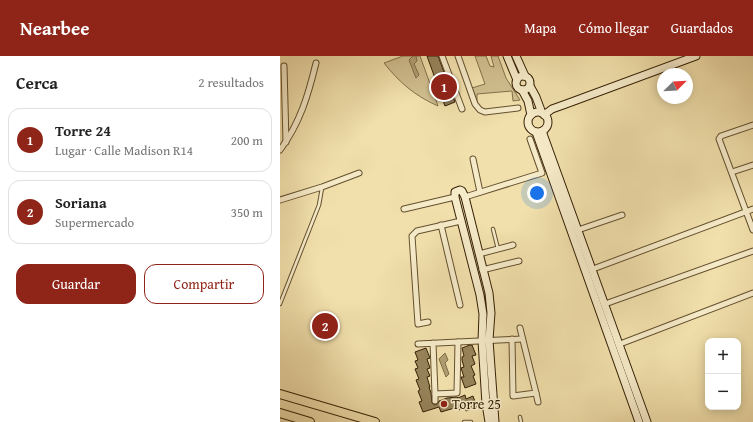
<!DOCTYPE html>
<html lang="es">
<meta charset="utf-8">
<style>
:root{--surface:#fff;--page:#f2f2f2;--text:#222;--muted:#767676;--line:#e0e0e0;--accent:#8f2418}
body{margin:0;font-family:"Gentium Book Plus",serif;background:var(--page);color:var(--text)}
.controls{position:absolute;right:12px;bottom:12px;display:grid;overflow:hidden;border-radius:8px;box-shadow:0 2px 10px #0003}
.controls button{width:36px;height:36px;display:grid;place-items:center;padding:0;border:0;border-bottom:1px solid var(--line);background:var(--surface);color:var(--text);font:20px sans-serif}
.compass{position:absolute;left:377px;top:12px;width:36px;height:36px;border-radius:50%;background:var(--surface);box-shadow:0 2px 10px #0003;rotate:66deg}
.you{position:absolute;left:257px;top:137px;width:14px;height:14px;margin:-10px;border:3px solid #fff;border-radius:50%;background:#1a73e8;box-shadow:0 0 0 6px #1a73e833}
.badge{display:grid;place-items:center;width:26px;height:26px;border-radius:50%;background:var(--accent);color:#fff;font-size:13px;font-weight:700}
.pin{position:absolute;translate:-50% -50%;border:2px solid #fff;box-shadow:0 1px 4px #0006}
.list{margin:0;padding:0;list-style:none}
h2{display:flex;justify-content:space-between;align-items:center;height:52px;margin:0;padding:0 16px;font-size:17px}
h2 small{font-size:13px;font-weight:400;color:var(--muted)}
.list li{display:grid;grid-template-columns:26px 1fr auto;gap:12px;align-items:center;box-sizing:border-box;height:64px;margin:0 8px 8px;padding:0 8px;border:1px solid var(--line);border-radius:12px}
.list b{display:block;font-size:15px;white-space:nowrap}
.list p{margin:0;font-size:13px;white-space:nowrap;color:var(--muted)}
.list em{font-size:13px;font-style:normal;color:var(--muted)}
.actions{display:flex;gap:8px;padding:12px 16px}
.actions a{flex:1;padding:9px 0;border:1px solid var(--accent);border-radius:12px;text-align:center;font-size:14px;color:var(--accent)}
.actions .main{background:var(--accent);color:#fff}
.map{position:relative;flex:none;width:473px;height:366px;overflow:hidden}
header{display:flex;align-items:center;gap:24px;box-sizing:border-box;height:56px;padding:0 20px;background:var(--accent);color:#fff}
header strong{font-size:19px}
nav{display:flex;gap:22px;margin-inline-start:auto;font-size:14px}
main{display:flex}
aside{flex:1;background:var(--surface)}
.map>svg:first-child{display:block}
.green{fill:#d1bf90;stroke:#83704a}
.water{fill:#b19f73;stroke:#7f6c47}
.building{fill:#97845c;stroke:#352005}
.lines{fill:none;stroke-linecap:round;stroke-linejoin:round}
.lane-casing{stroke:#64502f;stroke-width:4.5}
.street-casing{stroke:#64502f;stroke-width:7}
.secondary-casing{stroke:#352005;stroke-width:9}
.primary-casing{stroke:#352005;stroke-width:10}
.lane{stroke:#f6ebc9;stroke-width:2.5}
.street{stroke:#f6ebc9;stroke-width:5}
.secondary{stroke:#f6ebc9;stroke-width:7}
.primary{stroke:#f1e0ac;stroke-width:8}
.poi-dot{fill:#8f2418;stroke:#f6ebc9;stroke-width:1.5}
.labels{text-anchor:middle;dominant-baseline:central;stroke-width:3;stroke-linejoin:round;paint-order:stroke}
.poi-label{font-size:14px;fill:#352005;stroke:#f6ebc9;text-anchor:start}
</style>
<header>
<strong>Nearbee</strong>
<nav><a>Mapa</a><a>Cómo llegar</a><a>Guardados</a></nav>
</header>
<main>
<aside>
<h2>Cerca<small>2 resultados</small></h2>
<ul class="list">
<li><span class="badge">1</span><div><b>Torre 24</b><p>Lugar · Calle Madison R14</p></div><em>200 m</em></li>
<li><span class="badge">2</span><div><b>Soriana</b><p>Supermercado</p></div><em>350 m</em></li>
</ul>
<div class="actions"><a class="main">Guardar</a><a>Compartir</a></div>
</aside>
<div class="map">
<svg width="473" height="366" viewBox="0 0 473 366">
<rect width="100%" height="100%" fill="#f1e0ac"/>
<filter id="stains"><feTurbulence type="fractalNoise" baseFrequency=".005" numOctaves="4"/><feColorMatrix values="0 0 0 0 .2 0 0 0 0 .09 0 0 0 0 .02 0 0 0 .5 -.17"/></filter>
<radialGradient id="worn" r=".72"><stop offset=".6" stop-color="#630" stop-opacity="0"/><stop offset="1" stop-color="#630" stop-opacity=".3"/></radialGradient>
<!-- green -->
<g class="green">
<path d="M123 0H140L158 50C135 40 119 26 104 7Z"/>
<path d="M195 0H206L210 10 214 11 211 0H218L226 22 240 44 233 45 232 35 197 38V47L192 32 205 28Z"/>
</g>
<!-- water -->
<g class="water">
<path d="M133 0H136L137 5 134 8 139 19 136 22 129 4Z"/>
<path d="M165 297 168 304 165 307 169 318 166 321 159 303Z"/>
</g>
<!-- building -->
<g class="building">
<path d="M147 0H158L175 46 165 50Z"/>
<path d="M190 289H192L196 299 192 300 195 308 191 310 195 319 193 320 196 328 185 332 181 321H184L181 312 184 311 182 304V301L184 300 182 292Z"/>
<path d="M146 292 150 302 147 303 150 312 147 313 150 320 147 321 150 331H149L151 337 152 347 155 349 158 347 159 345 167 342 177 341 178 342 185 339 186 343 193 340 197 351 186 355 185 351 179 354 178 351 161 356 159 351 143 356 139 346 142 345 138 335 140 334 136 324 139 323 135 313 138 312 135 305 138 304 135 296Z"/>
</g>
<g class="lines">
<!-- lane casing -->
<g class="lane-casing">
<g id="lane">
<path d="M213 173 218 193"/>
<path d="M0 248 39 149 42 132"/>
<path d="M240 361 241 366"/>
<path d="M184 366H191"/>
</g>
</g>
<!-- street casing -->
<g class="street-casing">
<g id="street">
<path d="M162 0 182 53"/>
<path d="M178 0 195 48 200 54 205 56 238 52"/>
<path d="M4 10 6 86"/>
<path d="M473 69 441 80 439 83 473 174"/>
<path d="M0 94C20 67 28 40 36 7"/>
<path d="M193 103 200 136"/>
<path d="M452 116 473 109"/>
<path d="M185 141 262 117 250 83"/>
<path d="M0 144 42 131 79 117"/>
<path d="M124 153 175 141"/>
<path d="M161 169 180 249"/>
<path d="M298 174 342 159"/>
<path d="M199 198 233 189"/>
<path d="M313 213 473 153"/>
<path d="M202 214 239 205"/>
<path d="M325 248 473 195"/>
<path d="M148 266 138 268 132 180 137 175 181 165"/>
<path d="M232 283 233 340 256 337 240 272"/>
<path d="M178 286 242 283"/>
<path d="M138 288 178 286 177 337 155 338 153 287"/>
<path d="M340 288 473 237"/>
<path d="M256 337 258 346"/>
<path d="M155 338V345"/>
</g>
</g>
<!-- secondary casing -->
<g class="secondary-casing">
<g id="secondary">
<path d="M227 0 237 24"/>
<path d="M236 0 245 20"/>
<circle cx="243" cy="27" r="7"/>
<path d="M250 30 256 41 262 57"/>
<path d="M242 34 248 45 251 59"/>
<circle cx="258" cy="66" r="10"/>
<path d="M264 59 272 53 286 48 416 0"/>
<path d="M262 75 367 366"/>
<path d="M256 76 359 366"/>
<path d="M209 366 206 348 202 285 203 258 200 239 175 141V136L180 134 182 135 185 141 209 237 211 257 209 284 215 366"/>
</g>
</g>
<!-- primary casing -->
<g class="primary-casing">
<g id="primary">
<path d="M0 338 95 366"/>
<path d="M0 357 30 366"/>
</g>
</g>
<!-- lane -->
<use href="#lane" class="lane"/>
<!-- street -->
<use href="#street" class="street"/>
<!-- secondary -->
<use href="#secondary" class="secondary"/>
<!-- primary -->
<use href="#primary" class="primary"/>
</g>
<!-- markers -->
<circle class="poi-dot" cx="164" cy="348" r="4"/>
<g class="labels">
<!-- poi labels -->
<g class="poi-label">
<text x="172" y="348">Torre 25</text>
</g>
</g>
<rect width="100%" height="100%" filter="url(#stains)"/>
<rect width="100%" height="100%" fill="url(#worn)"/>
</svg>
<div class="controls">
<button>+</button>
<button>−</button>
</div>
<svg class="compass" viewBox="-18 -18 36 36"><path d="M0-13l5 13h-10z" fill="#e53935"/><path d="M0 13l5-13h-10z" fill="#767676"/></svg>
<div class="you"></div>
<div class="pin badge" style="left:164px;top:31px">1</div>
<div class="pin badge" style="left:45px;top:270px">2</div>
</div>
</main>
